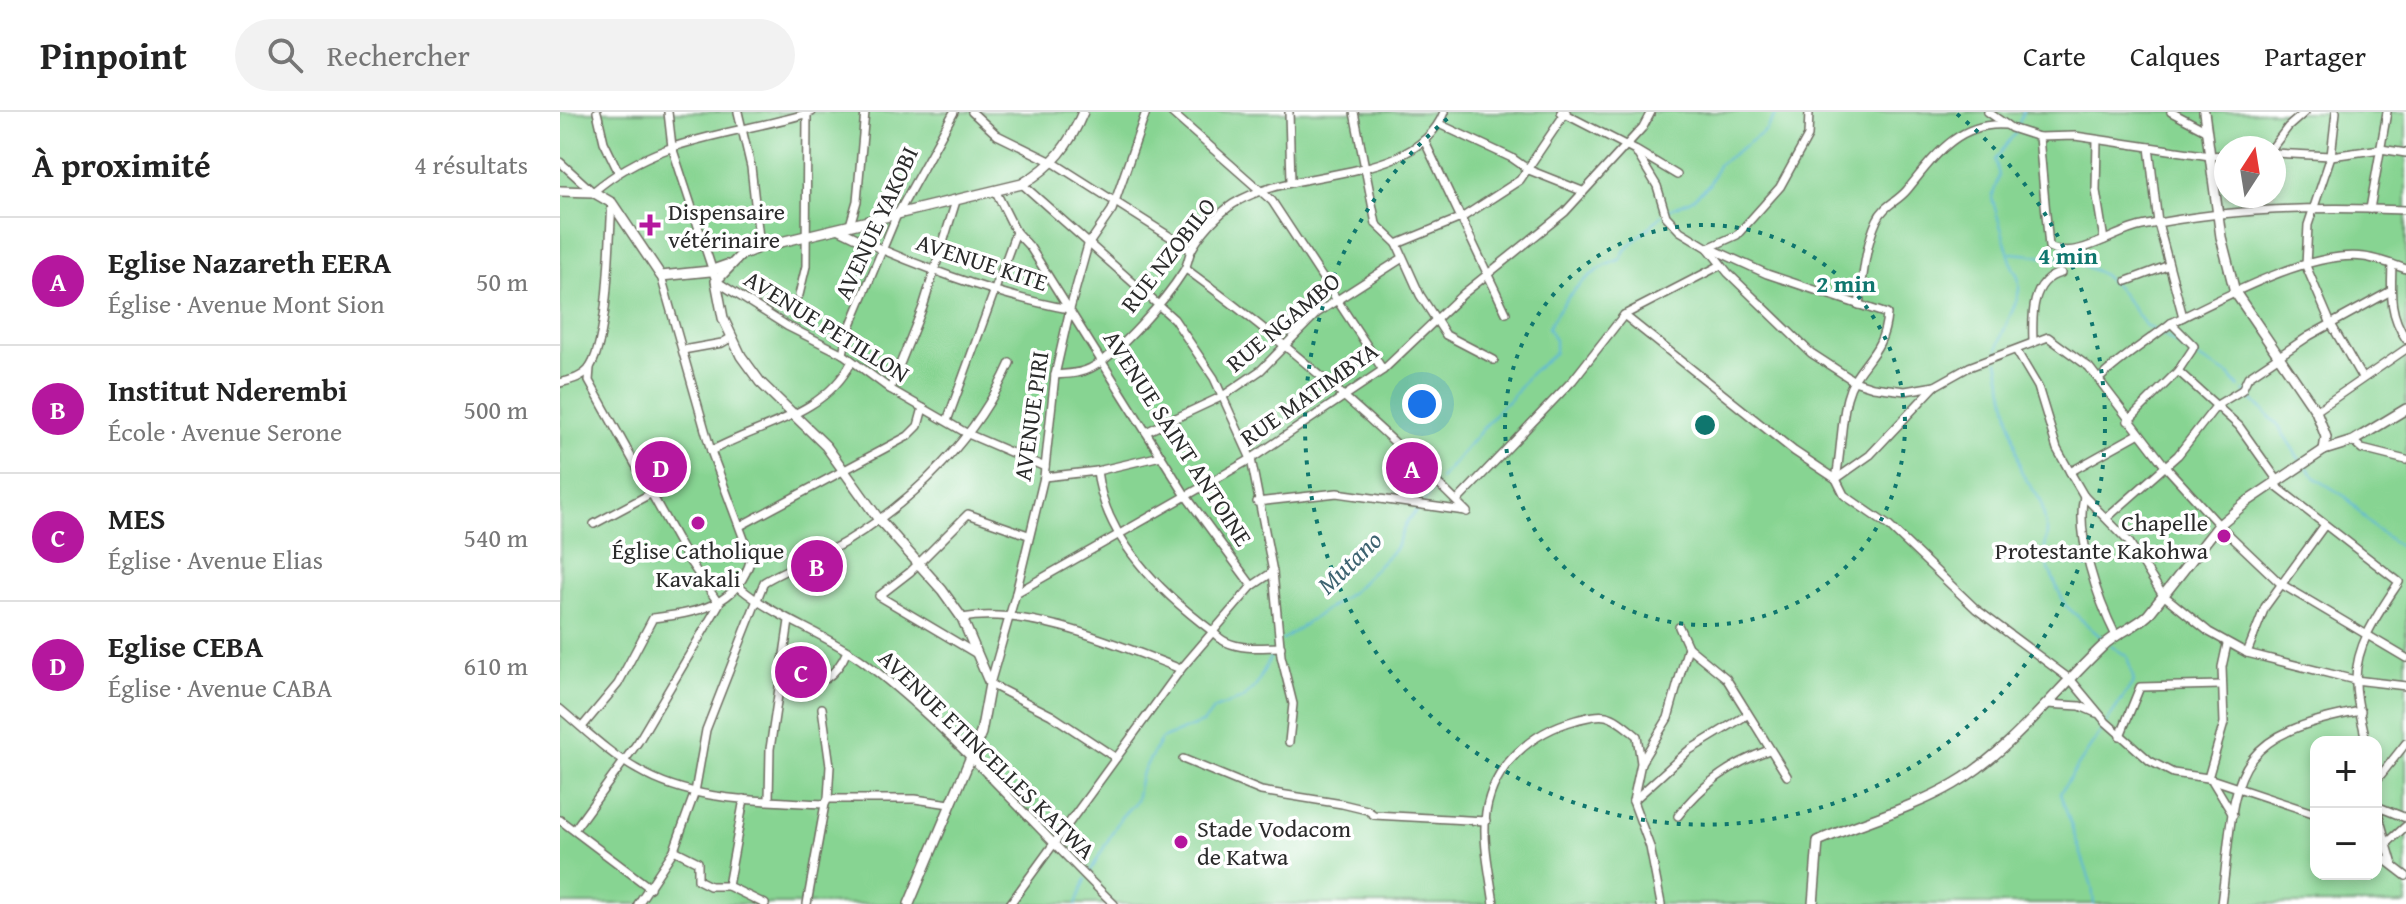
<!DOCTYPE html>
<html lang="fr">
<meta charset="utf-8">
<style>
:root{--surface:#fff;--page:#f2f2f2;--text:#222;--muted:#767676;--line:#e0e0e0;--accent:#b5179e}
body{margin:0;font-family:"Gentium Book Plus",serif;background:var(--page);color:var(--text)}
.controls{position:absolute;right:24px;bottom:24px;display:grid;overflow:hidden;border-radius:16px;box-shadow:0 4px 12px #0003}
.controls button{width:72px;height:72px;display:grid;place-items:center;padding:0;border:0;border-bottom:2px solid var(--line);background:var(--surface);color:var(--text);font:40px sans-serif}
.compass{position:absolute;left:1654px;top:24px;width:72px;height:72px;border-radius:50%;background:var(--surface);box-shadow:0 4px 12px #0003;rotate:12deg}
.you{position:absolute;left:862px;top:292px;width:28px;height:28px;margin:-20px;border:6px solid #fff;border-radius:50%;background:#1a73e8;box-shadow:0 0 0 12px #1a73e833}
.badge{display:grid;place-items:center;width:52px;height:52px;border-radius:50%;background:var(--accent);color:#fff;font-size:26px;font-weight:700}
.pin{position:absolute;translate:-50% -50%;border:4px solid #fff;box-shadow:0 2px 8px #0006}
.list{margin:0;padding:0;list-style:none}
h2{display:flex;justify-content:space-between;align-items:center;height:104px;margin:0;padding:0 32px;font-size:34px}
h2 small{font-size:26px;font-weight:400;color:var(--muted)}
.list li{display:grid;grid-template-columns:52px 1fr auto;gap:24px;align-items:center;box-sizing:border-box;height:128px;padding:0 32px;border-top:2px solid var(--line)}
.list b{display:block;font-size:30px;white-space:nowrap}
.list p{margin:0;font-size:26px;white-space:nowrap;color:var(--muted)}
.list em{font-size:26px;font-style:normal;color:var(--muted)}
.icon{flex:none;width:44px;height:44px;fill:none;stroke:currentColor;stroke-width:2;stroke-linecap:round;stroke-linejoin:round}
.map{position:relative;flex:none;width:1846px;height:792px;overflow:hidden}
header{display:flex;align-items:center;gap:48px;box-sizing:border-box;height:112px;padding:0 40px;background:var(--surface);border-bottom:2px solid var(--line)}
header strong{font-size:38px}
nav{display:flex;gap:44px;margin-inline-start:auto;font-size:28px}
.search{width:560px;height:72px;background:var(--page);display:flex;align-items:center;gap:20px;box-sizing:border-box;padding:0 28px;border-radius:44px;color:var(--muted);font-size:30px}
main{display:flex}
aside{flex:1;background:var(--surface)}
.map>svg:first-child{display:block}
.green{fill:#87d492;stroke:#59805e;stroke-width:2;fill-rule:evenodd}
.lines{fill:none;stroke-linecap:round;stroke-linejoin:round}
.stream{stroke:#5bb6d9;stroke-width:2}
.minor-casing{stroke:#6e6c61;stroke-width:10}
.tertiary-casing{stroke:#6e6c61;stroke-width:12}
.minor{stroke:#fff;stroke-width:7}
.tertiary{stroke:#fff;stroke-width:9}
.ring{fill:none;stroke:#0f766e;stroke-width:4;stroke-dasharray:4 8}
.poi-dot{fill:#b5179e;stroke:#fff;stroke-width:3}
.labels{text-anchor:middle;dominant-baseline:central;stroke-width:7;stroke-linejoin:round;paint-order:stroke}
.poi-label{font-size:24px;fill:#2b2b2b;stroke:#fff;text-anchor:start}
.street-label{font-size:24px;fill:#2b2b2b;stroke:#fff}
.water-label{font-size:26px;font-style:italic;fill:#3e6371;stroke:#fff}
.centre{fill:#0f766e;stroke:#fff;stroke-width:4}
.ring-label{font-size:24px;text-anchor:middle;font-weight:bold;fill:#0f766e;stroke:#fff;stroke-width:7;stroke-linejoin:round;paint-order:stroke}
</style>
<header>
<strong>Pinpoint</strong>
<div class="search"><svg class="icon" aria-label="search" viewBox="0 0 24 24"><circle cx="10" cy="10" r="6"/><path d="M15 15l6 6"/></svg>Rechercher</div>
<nav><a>Carte</a><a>Calques</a><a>Partager</a></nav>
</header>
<main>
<aside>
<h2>À proximité<small>4 résultats</small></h2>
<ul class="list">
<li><span class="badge">A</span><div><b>Eglise Nazareth EERA</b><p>Église · Avenue Mont Sion</p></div><em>50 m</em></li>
<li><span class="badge">B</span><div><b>Institut Nderembi</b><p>École · Avenue Serone</p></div><em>500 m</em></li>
<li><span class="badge">C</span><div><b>MES</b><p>Église · Avenue Elias</p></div><em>540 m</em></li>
<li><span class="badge">D</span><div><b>Eglise CEBA</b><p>Église · Avenue CABA</p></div><em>610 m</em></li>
</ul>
</aside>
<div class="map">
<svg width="1846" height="792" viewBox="0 0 1846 792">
<rect width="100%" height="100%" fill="#fff"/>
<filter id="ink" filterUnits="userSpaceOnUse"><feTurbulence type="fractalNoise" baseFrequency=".0125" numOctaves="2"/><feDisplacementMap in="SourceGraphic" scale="16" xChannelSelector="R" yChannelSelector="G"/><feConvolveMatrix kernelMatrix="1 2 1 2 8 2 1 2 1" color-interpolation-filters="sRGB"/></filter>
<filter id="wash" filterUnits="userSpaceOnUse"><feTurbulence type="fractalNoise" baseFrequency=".006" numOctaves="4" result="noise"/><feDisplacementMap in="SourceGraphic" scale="32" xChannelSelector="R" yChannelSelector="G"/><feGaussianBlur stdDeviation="1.8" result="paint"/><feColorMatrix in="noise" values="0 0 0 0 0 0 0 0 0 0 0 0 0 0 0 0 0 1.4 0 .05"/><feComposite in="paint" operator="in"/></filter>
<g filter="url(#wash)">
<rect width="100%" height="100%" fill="#ebe5c6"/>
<!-- green -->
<path class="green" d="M0 0H1846V792H0ZM1666 36H1714V84H1666ZM1756 630H1816V762H1756Z"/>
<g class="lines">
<!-- stream -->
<g class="stream">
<path d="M1458 14 1463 0"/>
<path d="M1107 99 1131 88 1149 73 1158 53 1205 19 1217 0"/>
<path d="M1451 141 1507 146 1540 161 1557 175 1586 214 1594 218"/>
<path d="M1600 221 1628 240"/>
<path d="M1438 242C1438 214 1473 180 1453 156L1432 86 1439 63 1435 48 1456 20"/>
<path d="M1633 243 1669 263 1679 275"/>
<path d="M1438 249 1461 360 1481 389 1487 420 1484 446 1505 493 1543 527"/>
<path d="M1684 279 1717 312 1740 348"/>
<path d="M1747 355 1757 367 1786 385 1814 416 1846 439"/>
<path d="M880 367 943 293C957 284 962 267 974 258 982 252 988 248 995 240V228L988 216C1004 185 1027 159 1061 147L1065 138 1102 103"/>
<path d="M864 390 875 372"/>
<path d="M722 528 793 479 835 437 847 409 860 395"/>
<path d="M529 762 561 705 576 689 581 663 601 627 644 610 654 597 682 587 696 574 713 540"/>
<path d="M516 792 526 767"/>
<path d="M1534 792 1532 774 1500 681 1574 569 1567 544 1551 534"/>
</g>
</g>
</g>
<g filter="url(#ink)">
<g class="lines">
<!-- minor casing -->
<g class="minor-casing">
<g id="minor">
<path d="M37 0 44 30 58 59"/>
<path d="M108 0 112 35 156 169 227 214 283 242 330 277 408 322 485 355"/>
<path d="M178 0 191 55 200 135"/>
<path d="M412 0 437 23 494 51 631 138"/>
<path d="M611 0 712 89 823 258"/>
<path d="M729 0 731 69"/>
<path d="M794 0 816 112 837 132 860 183 886 223 934 248"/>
<path d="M1001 0 1075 38 1097 74 1106 104 1120 119 1148 136 1168 161 1251 241 1294 269 1313 275 1345 279 1375 274"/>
<path d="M1428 0 1451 16 1479 25 1515 24 1650 44 1666 43"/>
<path d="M1611 0 1647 19"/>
<path d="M1776 0 1771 44 1748 113 1746 154 1771 212 1802 266"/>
<path d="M879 12 952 46 969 58 1022 79"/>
<path d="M1479 25 1489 135C1518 149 1554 119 1582 114 1669 96 1758 94 1846 98"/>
<path d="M864 28 946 201"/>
<path d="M1537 28 1536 79 1544 128"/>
<path d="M1589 35 1598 111 1623 205"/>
<path d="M1712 36 1728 15 1745 0"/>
<path d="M1077 39 1117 63"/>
<path d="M1714 41 1771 44 1821 37 1846 41"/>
<path d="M0 50 33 80C99 23 173 24 252 0"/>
<path d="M462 72 614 207 654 266 691 347 713 460 721 544 733 592 729 630"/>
<path d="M435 78 456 120 470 135 626 384 692 474"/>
<path d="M1810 97 1827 0"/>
<path d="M290 113 297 89 305 0"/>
<path d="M278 117C344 150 437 184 509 197"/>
<path d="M837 132 903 105 960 68 1006 0"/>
<path d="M1148 136 1177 123 1220 75 1248 24 1249 0"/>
<path d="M1150 136 1207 162 1327 202C1324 245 1296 251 1287 286 1281 311 1281 340 1276 367"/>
<path d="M1832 152C1831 181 1829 202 1846 227"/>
<path d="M626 157C726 230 819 312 907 400"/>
<path d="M1567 169 1607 154"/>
<path d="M239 183 246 154 247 0"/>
<path d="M1299 193C1303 166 1305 134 1317 108 1324 93 1337 90 1347 78 1374 45 1398 9 1446 13"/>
<path d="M1064 203 1234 339 1276 367 1284 383 1329 414 1416 497 1511 568 1546 610 1590 649 1613 661 1648 666 1756 702"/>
<path d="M1473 229C1472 204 1471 168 1501 161"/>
<path d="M123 238 162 231 172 225"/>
<path d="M1456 238 1478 275 1497 337 1510 360 1524 384 1569 430 1602 482 1649 520 1687 541 1795 568 1846 574"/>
<path d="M283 242 287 222 336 105 394 0"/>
<path d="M30 256 29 269 126 444 159 492"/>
<path d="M1618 259 1679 314 1718 369"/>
<path d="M495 263C507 262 520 262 531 256 559 242 606 187 623 160 628 153 628 144 632 137 641 121 658 102 673 92 731 54 856 73 884 0"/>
<path d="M1539 267C1562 245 1587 230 1611 211 1661 187 1749 138 1804 145 1818 147 1832 152 1846 157"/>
<path d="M0 271C10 268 21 266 28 258 49 233 49 128 52 91"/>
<path d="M330 277 363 195 396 89"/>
<path d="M1756 299 1846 237"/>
<path d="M387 309 456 120"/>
<path d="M1568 309 1618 259 1632 238 1634 234 1611 211"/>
<path d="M586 320 663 284 701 258 757 201 841 147"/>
<path d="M1793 329 1802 337 1846 348"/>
<path d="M151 339C200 312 263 304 291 251"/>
<path d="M537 359C545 427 600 480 652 519 656 523 661 528 666 530 683 538 703 535 721 535"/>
<path d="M1510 360 1578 322"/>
<path d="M484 365 537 359 601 344"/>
<path d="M1276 367 1310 343 1375 274 1409 255 1488 225 1529 255 1605 354 1659 413 1721 472 1846 546"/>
<path d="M1713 372 1839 470C1820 499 1796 531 1796 567 1795 588 1803 610 1806 630"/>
<path d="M1524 384C1515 424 1538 488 1556 524"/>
<path d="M897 389 1013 268 1064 203 1161 153"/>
<path d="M697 390 777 381 905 399"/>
<path d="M1548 405 1618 343 1657 293 1682 278 1688 265 1749 224 1829 180"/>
<path d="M34 412 90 382"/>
<path d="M180 414 348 324 358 314 363 296"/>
<path d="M179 475C217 507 265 521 304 550 395 619 472 713 554 792"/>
<path d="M456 481 484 365 495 263 510 197 528 133 552 98 586 0"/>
<path d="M402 506C469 494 558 533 621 557"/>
<path d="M1119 515 1128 535 1166 566 1227 664"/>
<path d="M415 541 319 484 350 460 408 402 468 423"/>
<path d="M1687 541 1705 495 1764 414"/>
<path d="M219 576C250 579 275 569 287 539"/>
<path d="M1487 592 1520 594 1536 601"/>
<path d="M262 596 270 654 268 687"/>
<path d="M0 597C24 617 50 643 78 658 134 691 203 688 265 692L268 687H355L390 692"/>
<path d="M22 615 58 572 93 506C136 501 179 494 191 446L151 339 101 164"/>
<path d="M1560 624 1580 575 1662 573"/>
<path d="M556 646 491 603 430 572 456 481 691 347 823 258 903 182 1005 100 1083 15 1091 0"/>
<path d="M623 647 701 679 782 692 807 698 814 703 926 709"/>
<path d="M1082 649 1108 606 1128 535"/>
<path d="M1648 666 1664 611 1662 555 1667 532"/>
<path d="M1816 669 1846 631"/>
<path d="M1653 670 1673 703"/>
<path d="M209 688 210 637 229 509"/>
<path d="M1073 689 1128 639 1187 603"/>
<path d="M1816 694 1846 706"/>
<path d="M1816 695 1833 753"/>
<path d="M1118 704C1141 673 1173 651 1209 638"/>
<path d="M0 708 90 776"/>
<path d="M14 718 78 630 158 494"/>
<path d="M1825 733 1846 714"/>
<path d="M114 738 138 750V768L150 774H168L205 792"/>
<path d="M1816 741 1846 764"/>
<path d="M168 774 184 687"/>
<path d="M78 792 114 738 135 680 146 618 204 470C230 454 261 445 287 429 357 386 417 325 450 251"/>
<path d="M247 792 265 692"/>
<path d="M450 792 621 557 692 474 713 460"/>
<path d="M934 792C930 762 922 730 926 700 934 652 972 620 1016 608 1026 606 1035 602 1046 604 1057 606 1068 617 1077 624L1081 651 1073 689 1090 735 1101 792"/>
<path d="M1661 792C1678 669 1660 624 1801 599"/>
</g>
</g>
<!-- tertiary casing -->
<g class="tertiary-casing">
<g id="tertiary">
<path d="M1644 0 1661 125 1675 180 1756 299 1766 325 1764 338"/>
<path d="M0 79 33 80 52 91 101 164 150 159 167 153"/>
<path d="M349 792 421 621 430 572 402 506 382 478 317 405 266 334 200 270 181 244 163 206 156 169 181 143 200 135 462 72C493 54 509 34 523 0"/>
<path d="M1253 792 1258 729C1303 709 1351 697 1394 672 1452 638 1495 579 1543 534 1556 521 1574 516 1588 503L1659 413 1688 389 1764 338 1793 329 1846 297"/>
</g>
</g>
<!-- minor -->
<use href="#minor" class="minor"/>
<!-- tertiary -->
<use href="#tertiary" class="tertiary"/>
</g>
</g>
<!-- distance rings -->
<g class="ring">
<circle cx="1145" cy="313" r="200"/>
<path d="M1397 2A400 400 0 1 1 893 2"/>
</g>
<!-- markers -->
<g class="poi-dot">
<path d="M86 101h8v8h8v8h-8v8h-8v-8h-8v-8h8z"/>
<circle cx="138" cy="411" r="8"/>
<circle cx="1664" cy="424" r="8"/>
<circle cx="621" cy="730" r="8"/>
</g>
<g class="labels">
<!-- poi labels -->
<g class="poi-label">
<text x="108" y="99">Dispensaire<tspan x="108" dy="28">vétérinaire</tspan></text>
<text x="1648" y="410" text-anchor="end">Chapelle<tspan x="1648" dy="28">Protestante Kakohwa</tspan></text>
<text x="138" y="438" text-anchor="middle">Église Catholique<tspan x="138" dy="28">Kavakali</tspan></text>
<text x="637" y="716">Stade Vodacom<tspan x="637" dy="28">de Katwa</tspan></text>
</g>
<!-- street labels -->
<g class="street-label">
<text transform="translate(316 111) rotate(-65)">AVENUE YAKOBI</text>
<text transform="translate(608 143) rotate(-52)">RUE NZOBILO</text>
<text transform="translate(422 150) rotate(18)">AVENUE KITE</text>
<text transform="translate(723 210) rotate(-40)">RUE NGAMBO</text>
<text transform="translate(267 214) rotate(32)">AVENUE PETILLON</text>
<text transform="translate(749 282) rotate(-35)">RUE MATIMBYA</text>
<text transform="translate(471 304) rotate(-82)">AVENUE PIRI</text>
<text transform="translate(618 326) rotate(57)">AVENUE SAINT ANTOINE</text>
<text transform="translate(427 642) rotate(44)">AVENUE ETINCELLES KATWA</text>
</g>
<!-- water labels -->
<g class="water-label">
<text transform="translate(789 450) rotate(-44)">Mutano</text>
</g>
</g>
<circle cx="1145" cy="313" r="12" class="centre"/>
<g class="ring-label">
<text x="1508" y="152">4 min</text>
<text x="1286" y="180">2 min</text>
</g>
</svg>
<div class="controls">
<button>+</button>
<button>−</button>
</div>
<svg class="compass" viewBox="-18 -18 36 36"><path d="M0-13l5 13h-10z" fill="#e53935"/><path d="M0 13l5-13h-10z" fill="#767676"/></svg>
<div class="you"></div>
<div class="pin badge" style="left:852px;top:356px">A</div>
<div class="pin badge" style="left:257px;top:454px">B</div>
<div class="pin badge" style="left:241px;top:560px">C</div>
<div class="pin badge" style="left:101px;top:355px">D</div>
</div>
</main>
